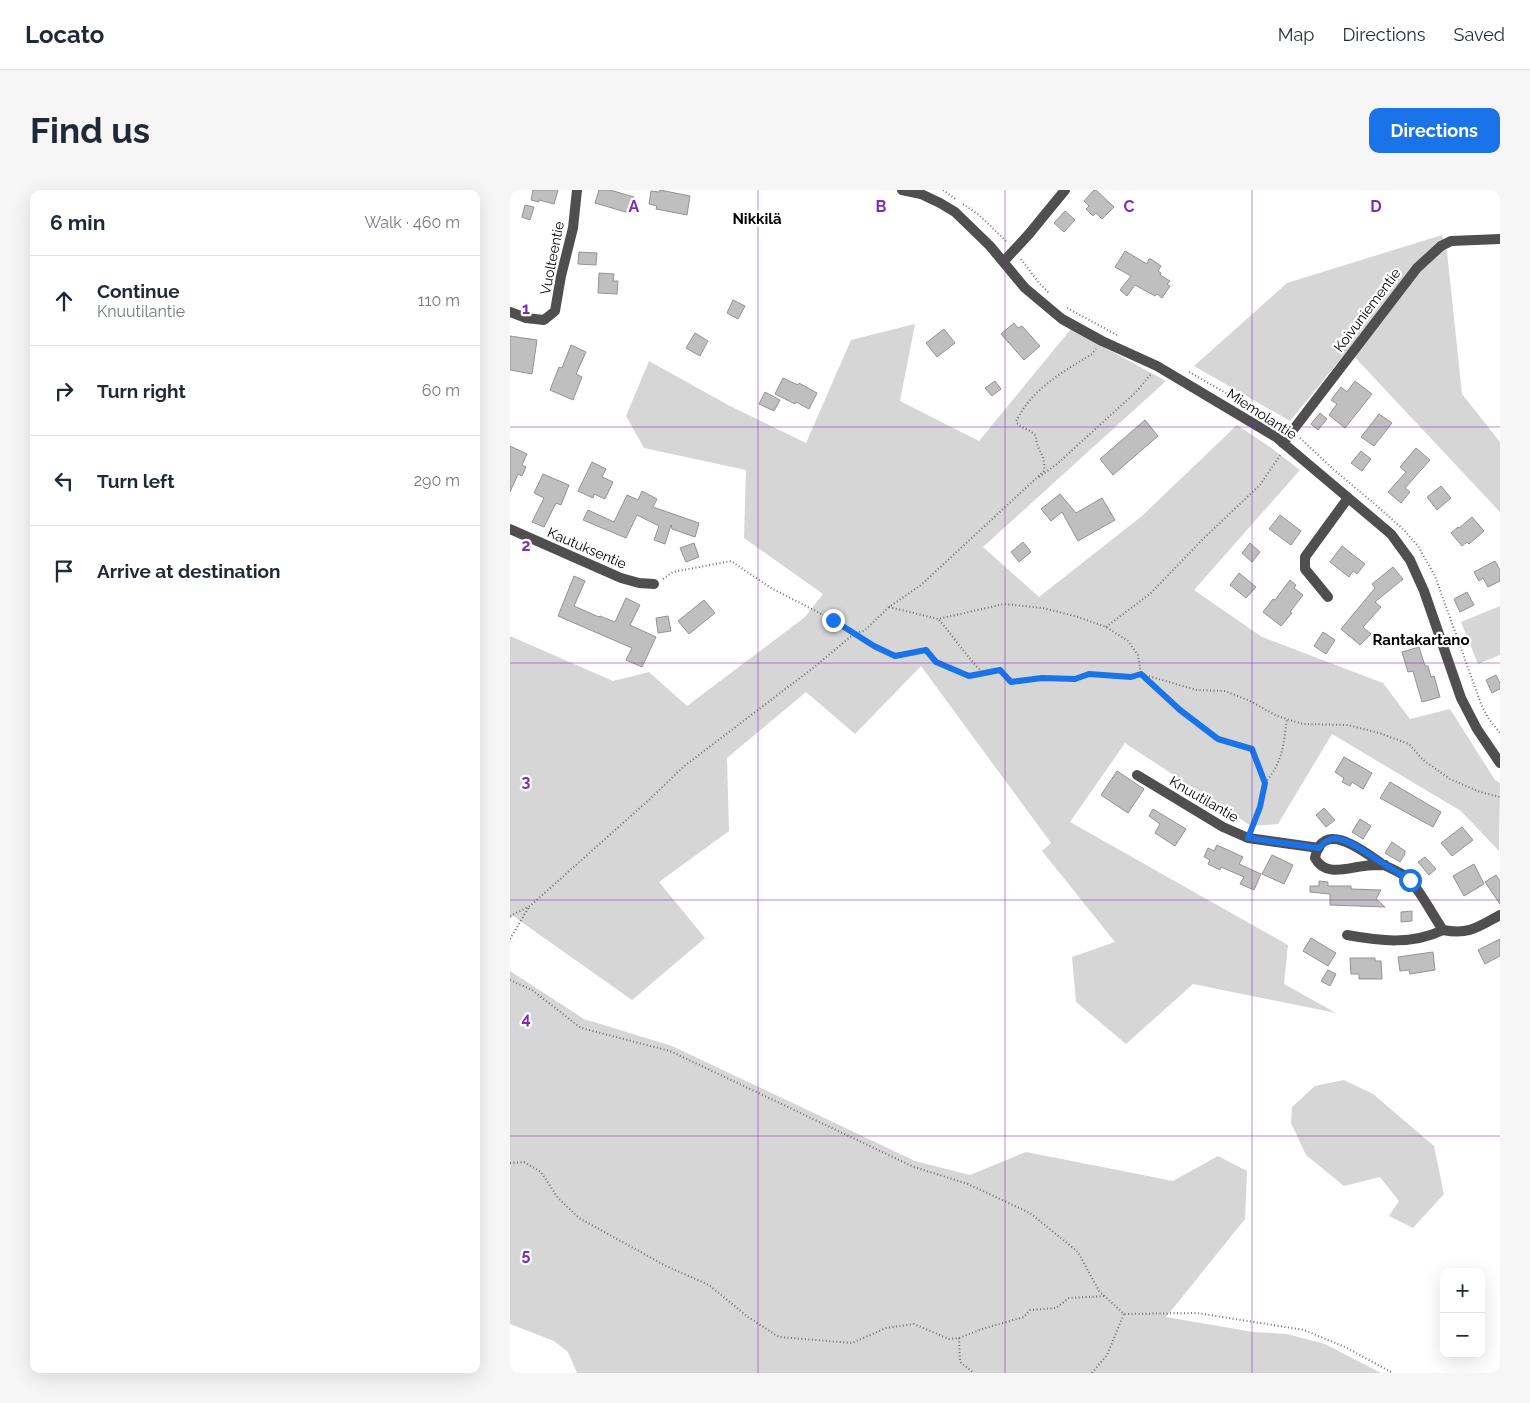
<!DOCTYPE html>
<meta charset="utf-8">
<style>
:root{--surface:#fff;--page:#f6f6f7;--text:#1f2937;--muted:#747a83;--line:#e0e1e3;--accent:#1a73e8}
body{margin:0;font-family:Raleway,sans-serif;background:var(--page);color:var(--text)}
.controls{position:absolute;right:15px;bottom:15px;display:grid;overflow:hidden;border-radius:10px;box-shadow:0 5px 20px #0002}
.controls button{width:45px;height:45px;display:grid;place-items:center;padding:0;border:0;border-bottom:1px solid var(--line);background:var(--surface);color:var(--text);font:25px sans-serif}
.stop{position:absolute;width:15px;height:15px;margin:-11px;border:4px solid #1a73e8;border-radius:50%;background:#fff}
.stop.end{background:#1a73e8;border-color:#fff;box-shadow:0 1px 5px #0008}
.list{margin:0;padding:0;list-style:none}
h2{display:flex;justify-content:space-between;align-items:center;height:65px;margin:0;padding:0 20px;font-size:21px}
h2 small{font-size:16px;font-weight:400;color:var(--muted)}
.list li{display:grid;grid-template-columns:32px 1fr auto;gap:15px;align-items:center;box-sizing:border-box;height:90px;padding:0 20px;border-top:1px solid var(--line)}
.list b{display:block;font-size:19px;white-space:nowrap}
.list p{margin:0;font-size:16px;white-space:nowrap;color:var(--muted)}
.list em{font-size:16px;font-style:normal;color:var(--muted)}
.icon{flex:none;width:28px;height:28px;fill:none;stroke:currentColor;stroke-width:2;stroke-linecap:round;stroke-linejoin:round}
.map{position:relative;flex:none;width:990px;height:1183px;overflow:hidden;border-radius:10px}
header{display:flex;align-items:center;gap:30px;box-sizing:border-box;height:70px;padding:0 25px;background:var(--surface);border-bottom:1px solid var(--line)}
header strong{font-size:24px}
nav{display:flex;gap:28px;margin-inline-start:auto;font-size:18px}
.intro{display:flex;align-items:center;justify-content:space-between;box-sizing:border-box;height:120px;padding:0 30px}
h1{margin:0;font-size:35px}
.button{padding:12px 22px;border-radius:10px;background:var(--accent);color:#fff;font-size:18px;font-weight:700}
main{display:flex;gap:30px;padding:0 30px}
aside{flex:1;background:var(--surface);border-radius:10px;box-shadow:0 5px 20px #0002}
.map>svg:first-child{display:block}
.green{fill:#d6d6d6}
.building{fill:#bfbfbf;stroke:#939393}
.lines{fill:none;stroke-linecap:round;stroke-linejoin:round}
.path{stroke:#717171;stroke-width:2;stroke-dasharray:1 2.5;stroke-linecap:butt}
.street{stroke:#4f4f4f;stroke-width:10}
.route{stroke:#1a73e8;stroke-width:6}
.grid{fill:none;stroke:#7b2cbf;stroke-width:1;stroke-opacity:0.55}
.labels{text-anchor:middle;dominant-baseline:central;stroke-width:4.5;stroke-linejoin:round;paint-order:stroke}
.street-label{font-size:14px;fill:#000;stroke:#fff}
.neighbourhood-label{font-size:15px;font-weight:bold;fill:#000;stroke:#fff}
.grid-label{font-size:16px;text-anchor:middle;font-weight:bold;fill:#7b2cbf;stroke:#fff;stroke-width:4.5;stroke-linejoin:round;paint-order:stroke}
</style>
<header>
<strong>Locato</strong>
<nav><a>Map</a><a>Directions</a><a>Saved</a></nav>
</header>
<div class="intro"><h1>Find us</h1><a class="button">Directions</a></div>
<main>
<aside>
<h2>6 min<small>Walk · 460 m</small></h2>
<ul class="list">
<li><svg class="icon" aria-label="ahead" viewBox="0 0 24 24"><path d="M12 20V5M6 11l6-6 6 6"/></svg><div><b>Continue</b><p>Knuutilantie</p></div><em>110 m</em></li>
<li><svg class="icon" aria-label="right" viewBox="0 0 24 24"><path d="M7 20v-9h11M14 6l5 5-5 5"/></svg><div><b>Turn right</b></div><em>60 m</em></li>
<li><svg class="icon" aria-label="left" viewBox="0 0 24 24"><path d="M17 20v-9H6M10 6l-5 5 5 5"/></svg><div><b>Turn left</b></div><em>290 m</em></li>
<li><svg class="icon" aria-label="arrive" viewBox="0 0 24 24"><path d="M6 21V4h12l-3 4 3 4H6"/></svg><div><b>Arrive at destination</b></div></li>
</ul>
</aside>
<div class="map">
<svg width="990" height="1183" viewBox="0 0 990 1183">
<rect width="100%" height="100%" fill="#fff"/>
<!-- green -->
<g class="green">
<path d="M932 45 937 62 952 204 990 252V322L838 160 780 231 684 176 777 93Z"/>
<path d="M405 134 390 211 469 251 561 139 656 191 473 357 529 407 632 326 727 235 760 257 790 280 684 400 752 447 873 493 900 529 940 519 985 590 990 593 989 661 951 621 822 544 768 634 741 636 615 553 560 632 778 755 774 794 826 823 683 794 616 854 566 812 562 767 605 752 532 661 541 653 411 476 345 544 296 502 217 568 219 641 149 692 195 748 122 810 3 726 0 729V446L103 491 139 482 177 516 295 427 313 404 234 348 236 280 134 258 116 226 139 171 218 215 296 253 341 150Z"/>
<path d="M990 416V465L968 474 951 432Z"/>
<path d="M0 781 74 829 162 856 405 971 460 985 516 962 663 991 708 966 737 981 735 1029 656 1127 743 1142 777 1144 815 1154 871 1183H67L58 1162 44 1151 0 1134Z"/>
<path d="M834 890 863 904 924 956 934 1004 903 1038 879 1026 889 1011 870 987 834 996 796 965 781 933 782 917 805 896Z"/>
</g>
<!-- building -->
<g class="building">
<path d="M23 0H48L44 14 29 10V12L21 10Z"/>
<path d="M89 0H100L124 7 119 23 85 13Z"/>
<path d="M150 0 180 6 177 25 146 19 147 16 139 14 141 1 149 2Z"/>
<path d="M584 0H586L604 17 592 29 586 23 583 26 576 19 579 16 574 11Z"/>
<path d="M15 15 24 17 20 30 12 27Z"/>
<path d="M555 21 565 30 554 42 544 33Z"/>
<path d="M615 61 637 74 639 69H641L651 76 648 81 651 83 650 85 660 91 657 94 660 96 652 108 647 104 645 106 625 95 617 106 610 100 621 86 605 77Z"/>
<path d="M69 62 87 63 86 75 68 74Z"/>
<path d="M89 83 104 84 103 91H108L107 104 88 103Z"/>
<path d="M223 110 235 116 228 129 217 123Z"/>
<path d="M504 133 508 138 512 136 530 156 514 170 491 144Z"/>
<path d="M434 139 445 153 427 167 416 153Z"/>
<path d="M185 143 198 151 190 166 176 158Z"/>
<path d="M0 146 27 150 22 184 0 180Z"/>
<path d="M61 155 76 162 66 184 72 187 63 210 40 200 49 177 52 178Z"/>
<path d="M273 188 288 195 289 193 307 203 299 219 286 212 285 214 265 204Z"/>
<path d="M485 191 491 199 482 206 475 198Z"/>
<path d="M845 191 862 204 835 238 819 225 827 214 821 210 831 197 837 202Z"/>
<path d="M255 202 270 210 264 221 249 214Z"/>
<path d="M810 223 817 229 808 240 801 234Z"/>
<path d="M869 224 882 233 864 256 851 247Z"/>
<path d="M635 230 648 246 603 285 590 269Z"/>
<path d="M0 256 17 264 12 275 16 277 12 286 8 284 0 302Z"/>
<path d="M906 258 920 270 895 298 900 302 891 313 878 302 896 282 890 277Z"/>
<path d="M851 261 861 269 852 281 841 273Z"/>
<path d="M82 272 96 279 92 287 103 292 95 309 84 304 83 308 68 301Z"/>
<path d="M33 284 59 295 51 315 46 313 34 337 22 332 34 308 24 303Z"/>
<path d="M931 296 941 308 927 320 917 307Z"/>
<path d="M132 301 147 309 143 317 189 333 185 347 162 339 161 335 155 354 144 350 149 336 127 325 116 348 73 330 78 320 104 332 117 305 128 310Z"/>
<path d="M550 304 566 323 592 308 605 330 568 351 552 322 541 331 531 319Z"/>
<path d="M770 325 791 341 781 355 759 339Z"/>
<path d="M962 327 974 341 959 354 957 352 952 356 941 343 948 337 949 338Z"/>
<path d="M513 352 521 362 509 372 501 362Z"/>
<path d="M184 353 189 367 176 372 170 358Z"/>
<path d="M740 353 750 362 742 372 732 363Z"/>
<path d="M832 356 855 374 847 384 843 381 839 387 820 372Z"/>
<path d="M985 371 990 380V391L978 397 973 388 969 391 964 382Z"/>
<path d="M883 377 893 389 865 412 871 417 853 437 861 444 850 455 831 439 865 398 862 394Z"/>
<path d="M729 383 746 397 736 408 720 395Z"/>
<path d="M64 386 75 391 64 416 89 427 90 426 105 432 116 408 130 415 120 435 146 447 132 477 116 470 122 458 48 426Z"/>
<path d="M780 390 786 395 784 398 793 405 780 422 782 423 771 436 753 422 763 409 765 410Z"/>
<path d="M957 402 964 415 950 422 944 409Z"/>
<path d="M194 410 205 423 179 444 168 431Z"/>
<path d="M158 426 161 441 148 443 146 428Z"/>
<path d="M813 442 825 450 816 464 804 456Z"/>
<path d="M909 457 915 476H918L921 487 924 486 930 507 912 512 903 481 898 482 892 462Z"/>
<path d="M986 485 990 493V499L982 503 976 490Z"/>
<path d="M834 567 862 583 853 599 842 592 840 596 832 592 834 588 825 582Z"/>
<path d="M607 581 634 599 618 623 591 605Z"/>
<path d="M880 592 931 622 923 637 870 608Z"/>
<path d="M814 618 825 630 816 637 806 625Z"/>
<path d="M643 619 676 639 665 656 645 643 650 634 639 626Z"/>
<path d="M850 629 861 636 853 649 842 642Z"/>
<path d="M952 637 963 650 942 666 931 653Z"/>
<path d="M882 652 895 661V664L890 672 875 663Z"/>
<path d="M707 655 733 667 729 674 751 684 744 700 730 694 734 687 711 677 710 680 698 674 700 670 694 667 698 658 704 661Z"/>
<path d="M762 665 783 675 774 694 752 684Z"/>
<path d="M915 667 926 679 919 685 908 672Z"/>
<path d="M964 674 974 694 954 706 943 686Z"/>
<path d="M986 685 990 691V714L975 692Z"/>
<path d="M809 691 818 692V696H841V699L871 700 866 709 875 717 820 715V704L800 702V696H809Z"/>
<path d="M902 721V731L891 732V722Z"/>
<path d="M801 748 826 763 818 776 793 761Z"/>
<path d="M990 749V766L975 774 968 760Z"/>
<path d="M923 762 925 780 900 784 899 780 890 781 888 767Z"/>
<path d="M840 768H865V771H871L872 789H849V784H841Z"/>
<path d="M818 780 826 784 820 796 811 791Z"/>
</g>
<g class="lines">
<!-- path -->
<g class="path">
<path d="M433 0 447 10"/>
<path d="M453 14 469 25 497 52"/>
<path d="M511 69 529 93 540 104"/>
<path d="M557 118 607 145"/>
<path d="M679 182 774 236"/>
<path d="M790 248 823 279 867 316 894 340 908 356 925 386 971 514 978 528 990 543"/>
<path d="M529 287 547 274 626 202 641 184"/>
<path d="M153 389 163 382 221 371 261 398 323 430 364 456 385 466 416 461 426 472 459 486 473 483"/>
<path d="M379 417 428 429 494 414 533 418 568 427 596 437 618 451 628 465 631 484 687 500 715 501 740 511 767 526 793 534 838 535 869 543 899 554 913 570 940 589 970 602 990 607"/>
<path d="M429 430C444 447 456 466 473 483L490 480 501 492 532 488 565 489 579 484 621 487 631 484 670 520 708 549 742 559 755 593 750 617 741 639"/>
<path d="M596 437 641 403 694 348 750 295 771 264"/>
<path d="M755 593C773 571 773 557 777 529"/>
<path d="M0 726 20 716 141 608 173 577 303 478 345 443 354 441 379 417 411 395 534 281C536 263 526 261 526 246 520 239 512 239 506 232 521 199 553 182 582 164L586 159"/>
<path d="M0 749 19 717"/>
<path d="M0 790 22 800 71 838 160 861 404 977 458 994 520 1023 568 1062 589 1101 614 1124 687 1123 794 1140 835 1157 883 1183"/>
<path d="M0 973 14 972 31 982 48 1008 69 1028 156 1076 199 1095 238 1127 269 1147 342 1153 376 1138 404 1134 439 1149 449 1148 475 1138 514 1127 520 1120 546 1118 559 1108 595 1106"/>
<path d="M449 1148 450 1172 464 1183"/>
<path d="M582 1183 597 1165 614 1124"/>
</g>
<!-- street -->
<g class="street">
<path d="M392 0 411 4 430 13 445 22 480 56 515 98 552 129 592 151 647 176 766 247 881 344 900 370 914 401 951 508 967 539 990 573"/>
<path d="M494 71 519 44 555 0"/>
<path d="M0 122 16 128 34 130 45 121 51 86 63 38 67 0"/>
<path d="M773 253 907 78 931 56 941 51 990 49"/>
<path d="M0 339 111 388 129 393 144 394"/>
<path d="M818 407 795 379V367L838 308"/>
<path d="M627 585 713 637 738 648 809 658"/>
<path d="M875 675C868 675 861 675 854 676 837 678 815 687 805 668 812 628 855 662 872 674 881 679 891 682 899 689 909 699 924 727 933 740 959 745 968 737 990 725"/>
<path d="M837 745C870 751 902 755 933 740"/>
</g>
</g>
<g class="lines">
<!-- route -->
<path class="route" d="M323 430 364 456 385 466 416 460 426 472 459 486 490 480 501 492 532 488 565 489 579 484 621 487 631 484 670 520 708 549 742 559 755 593 750 617 738 648 809 658C814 652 821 647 829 649 846 653 860 666 874 674 883 680 892 684 900 690"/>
</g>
<!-- grid -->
<path class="grid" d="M248 0V1183M495 0V1183M742 0V1183M0 237H990M0 473H990M0 710H990M0 946H990"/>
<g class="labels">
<!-- street labels -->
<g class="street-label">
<text transform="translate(42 68) rotate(-79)">Vuolteentie</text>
<text transform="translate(857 120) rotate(-53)">Koivuniementie</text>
<text transform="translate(752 224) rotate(33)">Miemolantie</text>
<text transform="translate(77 358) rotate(23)">Kautuksentie</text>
<text transform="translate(694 609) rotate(30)">Knuutilantie</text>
</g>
<!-- neighbourhood labels -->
<g class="neighbourhood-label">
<text x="247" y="29">Nikkilä</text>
<text x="911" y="450">Rantakartano</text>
</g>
</g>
<g class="grid-label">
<text x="124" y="22">A</text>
<text x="371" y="22">B</text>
<text x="619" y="22">C</text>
<text x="866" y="22">D</text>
<text x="16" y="124">1</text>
<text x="16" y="361">2</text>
<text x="16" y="597">3</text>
<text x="16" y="834">4</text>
<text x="16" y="1070">5</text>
</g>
</svg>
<div class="controls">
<button>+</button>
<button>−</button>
</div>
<div class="stop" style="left:900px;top:690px"></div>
<div class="stop end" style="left:323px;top:430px"></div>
</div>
</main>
